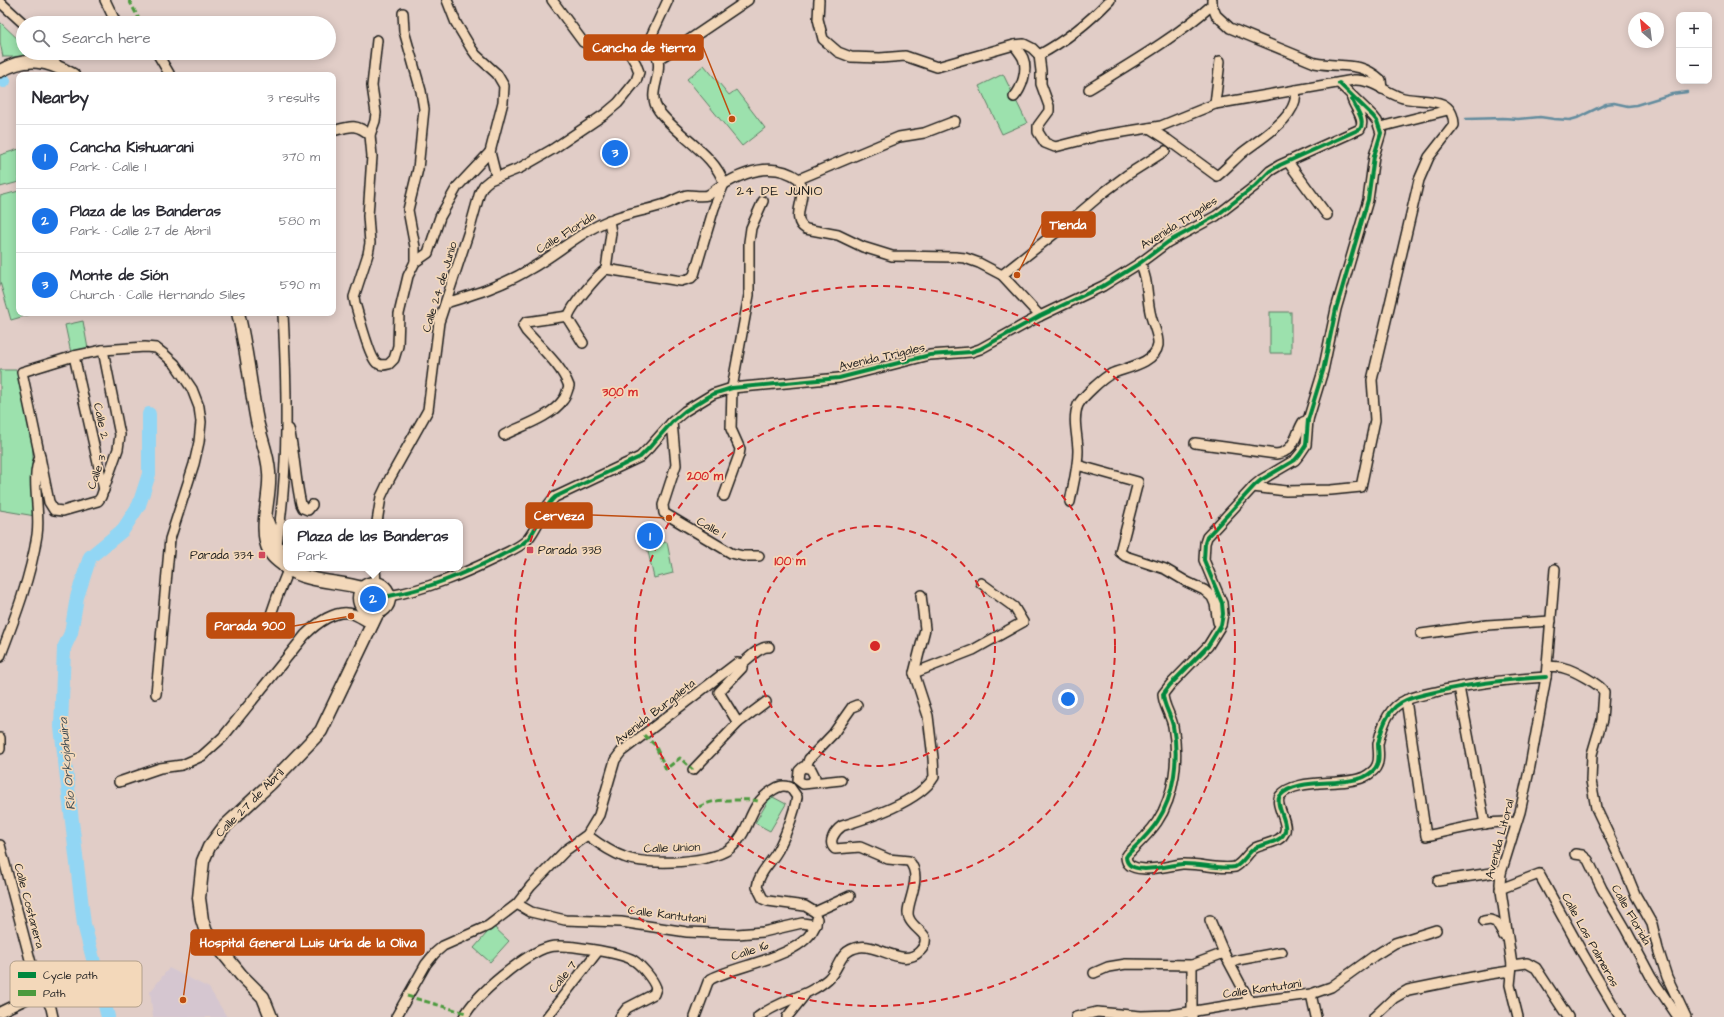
<!DOCTYPE html>
<meta charset="utf-8">
<style>
:root{--surface:#fff;--page:#f7f7f7;--text:#2b2b33;--muted:#7c7c81;--line:#e1e1e2;--accent:#1a73e8}
body{margin:0;font-family:"Architects Daughter",sans-serif;background:var(--page);color:var(--text)}
.controls{position:absolute;right:12px;top:12px;display:grid;overflow:hidden;border-radius:8px;box-shadow:0 2px 10px #0003}
.controls button{width:36px;height:36px;display:grid;place-items:center;padding:0;border:0;border-bottom:1px solid var(--line);background:var(--surface);color:var(--text);font:20px sans-serif}
.compass{position:absolute;left:1628px;top:12px;width:36px;height:36px;border-radius:50%;background:var(--surface);box-shadow:0 2px 10px #0003;rotate:332deg}
.you{position:absolute;left:1068px;top:699px;width:14px;height:14px;margin:-10px;border:3px solid #fff;border-radius:50%;background:#1a73e8;box-shadow:0 0 0 6px #1a73e833}
.badge{display:grid;place-items:center;width:26px;height:26px;border-radius:50%;background:var(--accent);color:#fff;font-size:13px;font-weight:700}
.pin{position:absolute;translate:-50% -50%;border:2px solid #fff;box-shadow:0 1px 4px #0006}
.popup{position:absolute;left:283px;top:519px;width:180px;height:52px;box-sizing:border-box;display:grid;place-content:center;border-radius:8px;background:var(--surface);filter:drop-shadow(0 1px 3px #0005);font-size:13px;white-space:nowrap;color:var(--muted)}
.popup b{font-size:15px;color:var(--text)}
.popup::after{content:'';position:absolute;left:50%;top:100%;margin-left:-8px;border:8px solid transparent;border-top-color:var(--surface)}
.list{margin:0;padding:0;list-style:none}
h2{display:flex;justify-content:space-between;align-items:center;height:52px;margin:0;padding:0 16px;font-size:17px}
h2 small{font-size:13px;font-weight:400;color:var(--muted)}
.list li{display:grid;grid-template-columns:26px 1fr auto;gap:12px;align-items:center;box-sizing:border-box;height:64px;padding:0 16px;border-top:1px solid var(--line)}
.list b{display:block;font-size:15px;white-space:nowrap}
.list p{margin:0;font-size:13px;white-space:nowrap;color:var(--muted)}
.list em{font-size:13px;font-style:normal;color:var(--muted)}
.icon{flex:none;width:22px;height:22px;fill:none;stroke:currentColor;stroke-width:2;stroke-linecap:round;stroke-linejoin:round}
.map{position:relative;flex:none;width:1724px;height:1017px;overflow:hidden}
.search{position:absolute;background:var(--surface);box-shadow:0 2px 10px #0003;left:16px;top:16px;width:320px;height:44px;display:flex;align-items:center;gap:10px;box-sizing:border-box;padding:0 14px;border-radius:22px;color:var(--muted);font-size:15px}
.panel{position:absolute;background:var(--surface);box-shadow:0 2px 10px #0003;left:16px;top:72px;width:320px;height:244px;border-radius:8px}
.map>svg:first-child{display:block}
.built{fill:#d5c6d0}
.green{fill:#9ce1ad;stroke:#5c7e64}
.lines{fill:none;stroke-linecap:round;stroke-linejoin:round}
.stream{stroke:#638c9e;stroke-width:2.5}
.river{stroke:#92d6f4;stroke-width:14}
.minor-casing{stroke:#1c1c1c;stroke-width:12}
.secondary-casing{stroke:#1c1c1c;stroke-width:15}
.minor{stroke:#f3d8ba;stroke-width:9}
.secondary{stroke:#f3d8ba;stroke-width:12}
.quiet{stroke:#4c9a3e;stroke-width:3;stroke-dasharray:6 3;stroke-linecap:butt}
.cycleway-casing{stroke:#f3d8ba;stroke-width:6}
.cycleway{stroke:#00873e;stroke-width:4}
.ring{fill:none;stroke:#d62828;stroke-width:2;stroke-dasharray:7 5}
.poi-dot{fill:#d1495b;stroke:#f3d8ba;stroke-width:1.5}
.labels{text-anchor:middle;dominant-baseline:central;stroke-width:3.5;stroke-linejoin:round;paint-order:stroke}
.street-label{font-size:12px;fill:#1c1c1c;stroke:#f3d8ba}
.poi-label{font-size:12px;fill:#1c1c1c;stroke:#f3d8ba;text-anchor:start}
.neighbourhood-label{font-size:13px;letter-spacing:1px;fill:#1c1c1c;stroke:#f3d8ba}
.water-label{font-size:13px;font-style:italic;fill:#3a4a52;stroke:#f3d8ba}
.key{fill:#f3d8ba;stroke:#b2a08b;stroke-width:1}
.key-label{font-size:11px;fill:#1c1c1c}
.centre{fill:#d62828;stroke:#f3d8ba;stroke-width:2}
.ring-label{font-size:12px;text-anchor:middle;font-weight:bold;fill:#d62828;stroke:#f3d8ba;stroke-width:3.5;stroke-linejoin:round;paint-order:stroke}
.leader{fill:none;stroke:#bf4d0f;stroke-width:1.5}
.callout-dot{fill:#bf4d0f;stroke:#f3d8ba;stroke-width:1.5}
.callout{fill:#bf4d0f;stroke:#bf4d0f;stroke-width:1.5}
.callout-label{font-size:13px;text-anchor:middle;font-weight:bold;fill:#fff}
</style>
<div class="map">
<svg width="1724" height="1017" viewBox="0 0 1724 1017">
<rect width="100%" height="100%" fill="#e1cdc7"/>
<filter id="ink" filterUnits="userSpaceOnUse"><feTurbulence type="fractalNoise" baseFrequency=".025" numOctaves="2"/><feDisplacementMap in="SourceGraphic" scale="8" xChannelSelector="R" yChannelSelector="G"/><feConvolveMatrix kernelMatrix="1 2 1 2 8 2 1 2 1" color-interpolation-filters="sRGB"/></filter>
<g filter="url(#ink)">
<!-- built -->
<path class="built" d="M169 968 209 988 227 1017H153L150 992Z"/>
<!-- green -->
<g class="green">
<path d="M0 22 23 44V53H31L37 60 25 57H3L0 42Z"/>
<path d="M704 65 729 95 736 90 765 128 742 146 687 79Z"/>
<path d="M1003 74 1027 123 1002 134 979 86Z"/>
<path d="M19 149V182L0 187V155Z"/>
<path d="M19 191V313H35L11 320 0 282V196Z"/>
<rect x="1270" y="312" width="21" height="41"/>
<path d="M83 321 88 349 71 353 65 325Z"/>
<path d="M0 370H16L32 428 35 516 0 510Z"/>
<path d="M647 525 659 530 653 545 667 542 673 573 654 578 647 547 652 545 641 542Z"/>
<circle cx="373" cy="598" r="9"/>
<path d="M771 796 786 804 770 831 755 823Z"/>
<path d="M493 926 509 941 490 962 474 948Z"/>
<path d="M306 929 325 934 321 949 302 944Z"/>
</g>
<g class="lines">
<!-- stream -->
<path class="stream" d="M1466 119 1503 118 1518 119 1540 117 1554 119 1570 120 1577 118 1606 104 1614 103 1628 106 1636 105 1672 94 1687 92"/>
<!-- river -->
<g class="river">
<path d="M0 74 4 81"/>
<path d="M108 1017 84 924 61 727 64 648 71 633 77 597 90 557 123 530 139 505 149 474V414"/>
</g>
<!-- minor casing -->
<g class="minor-casing">
<g id="minor">
<path d="M105 0 116 23"/>
<path d="M447 0 456 23 471 48 476 55 497 74 504 86 503 102 490 152 496 176"/>
<path d="M819 0 818 19 823 39 838 52 851 57 880 58 905 56 937 67 1014 45 1024 44 1032 48 1039 55 1041 71V84L1049 106V111L1038 126V132L1045 143 1055 147 1098 136 1161 126 1215 104 1354 80C1371 79 1384 91 1400 97 1417 104 1453 92 1454 125L1429 157 1419 180 1372 380 1375 420 1361 487 1331 490 1286 491 1253 487"/>
<path d="M1212 0V5L1216 15 1230 28 1315 63C1341 68 1359 60 1381 80L1382 89"/>
<path d="M0 2 23 23"/>
<path d="M403 13 404 31 421 91 424 109 418 169 408 210 415 247V262"/>
<path d="M377 40 372 86 376 113 375 121 370 135 372 156 368 216 370 243 368 254 354 297 355 303C358 313 370 359 377 363 381 366 385 365 389 364L394 359 398 346 399 314 408 276 415 262 428 253 440 217 457 187 490 152"/>
<path d="M647 45 668 0"/>
<path d="M1014 45C1017 49 1021 54 1023 58 1028 70 1022 88 1014 97"/>
<path d="M626 47 636 44 647 45C651 49 657 54 658 60 662 78 646 94 659 111 676 135 716 155 724 184"/>
<path d="M47 53 57 65"/>
<path d="M157 53 170 75"/>
<path d="M1039 55C1065 41 1089 22 1110 0"/>
<path d="M658 59 683 44 748 0"/>
<path d="M1339 83 1373 116 1377 121 1381 133 1374 156 1368 200 1336 309 1323 371 1308 420 1306 445 1300 454 1295 460 1261 480 1255 485 1207 537 1205 543 1204 560 1222 603 1223 614 1221 625 1208 646 1170 685 1163 694C1163 705 1171 715 1173 726 1179 757 1175 795 1157 822 1149 834 1138 844 1128 854L1126 857C1127 878 1170 865 1182 864 1200 863 1218 870 1235 867 1244 862 1247 853 1255 848 1264 843 1282 843 1285 831 1288 821 1274 804 1280 796 1295 777 1342 787 1364 777 1368 775 1375 771 1377 765 1380 759 1378 751 1378 744 1380 735 1383 724 1388 716 1392 709 1399 703 1406 700 1418 695 1432 693 1444 690 1478 683 1512 679 1546 677"/>
<path d="M1089 89C1131 63 1175 38 1212 5"/>
<path d="M1215 104 1220 61"/>
<path d="M1380 127 1448 110"/>
<path d="M1149 128 1168 140 1217 176C1226 169 1234 160 1242 153 1259 139 1301 116 1295 90"/>
<path d="M333 131C350 126 356 123 370 135"/>
<path d="M1288 162 1327 215"/>
<path d="M799 179 899 137 924 133 955 121"/>
<path d="M606 269 611 233 609 220"/>
<path d="M1002 275 1069 222 1103 193 1127 175 1165 151"/>
<path d="M446 303C475 294 504 285 530 269 557 254 581 231 610 220 627 213 645 211 662 205 671 203 679 196 688 195 695 195 701 197 708 195 713 193 716 188 721 186 745 171 774 161 799 179 800 183 802 188 802 192 802 205 792 221 806 229L838 235 863 247 892 256 955 257 965 258 979 263 1002 275 1040 316"/>
<path d="M583 343 568 319C568 309 598 275 606 269L681 281 691 278 694 275 714 208 724 184"/>
<path d="M74 356 104 490"/>
<path d="M672 422 676 465 663 505 664 513 731 553 743 556H759"/>
<path d="M289 429C295 454 295 479 301 504L303 508 308 510 312 505"/>
<path d="M504 435C522 426 551 417 563 400 566 397 567 391 569 386 561 365 541 348 526 331L523 326 526 322 568 316"/>
<path d="M1195 443 1276 454C1295 452 1295 435 1303 422L1308 420"/>
<path d="M40 457 49 502 54 510 63 511 98 501 101 497 118 449 120 435 103 350"/>
<path d="M1077 465 1138 482 1120 552 1125 556 1165 569 1187 582 1204 590 1212 597 1215 604 1218 622 1221 625"/>
<path d="M724 496 739 455 740 449 731 429 732 388 749 295V242L751 228 763 201"/>
<path d="M1070 502C1073 485 1078 468 1078 451 1078 437 1072 419 1078 405 1082 397 1103 378 1111 374 1124 368 1155 364 1158 345 1159 336 1153 325 1151 316 1146 298 1149 280 1140 263"/>
<path d="M377 522 381 497 390 478 428 410 439 322 470 228 480 192 484 185 490 180 520 168 553 149 605 114 618 103 636 81 639 72 636 64 626 47C612 43 596 49 583 42L552 0"/>
<path d="M277 544C289 468 287 390 283 314"/>
<path d="M375 568 376 583"/>
<path d="M389 596C428 589 463 574 498 557 507 552 519 548 527 540 539 527 542 508 555 497L640 457 649 448 672 422 685 411 713 394 732 388 839 378 930 355 971 352 980 349 1040 316 1103 286 1140 263 1168 242 1216 216 1255 186 1270 171 1280 165 1360 129C1366 120 1355 108 1352 99"/>
<path d="M267 626 277 597 288 570"/>
<path d="M1421 634 1487 625 1551 621"/>
<path d="M0 657C15 618 31 576 37 535 41 510 30 479 40 457L22 372 74 356 103 350 145 347 156 348 164 354 175 364 192 389 199 407 201 422 199 442 194 464 170 539 156 694"/>
<path d="M1548 666C1553 667 1559 666 1564 668 1573 670 1600 684 1604 692L1602 720 1592 754 1591 781 1596 808 1624 867 1635 894 1652 924 1658 949 1667 977 1686 1017"/>
<path d="M914 673 973 650 1023 622 1014 607 981 583"/>
<path d="M1459 687 1485 824"/>
<path d="M1406 700 1426 836C1446 832 1497 818 1516 823"/>
<path d="M738 723 719 692 742 668V664C749 658 760 646 769 647"/>
<path d="M0 738V749"/>
<path d="M806 767 809 759 833 734 852 707 857 705"/>
<path d="M693 770 738 723 766 702"/>
<path d="M119 782 160 768 182 765 202 756 223 737 305 635C316 624 336 608 353 614 360 617 366 621 373 625"/>
<path d="M812 782 815 777 811 769 803 767 799 771 798 780 803 784 841 780"/>
<path d="M587 835C599 844 610 852 624 857 647 866 714 864 733 846 752 829 747 805 773 790 779 786 783 785 790 787L797 797C794 815 786 834 778 850 771 863 759 872 757 887L763 899 768 901 805 906 815 912"/>
<path d="M0 845 32 967 51 1008 53 1017"/>
<path d="M1575 854 1582 855 1588 860 1602 889 1625 928 1651 977 1678 1017"/>
<path d="M1438 881 1491 873H1501"/>
<path d="M1500 889 1539 874 1583 954 1620 1017"/>
<path d="M517 904 531 912 565 920 621 922 687 932 737 934 763 932 802 923 816 925"/>
<path d="M815 912 850 896"/>
<path d="M1210 920 1224 953 1250 1002"/>
<path d="M1484 921 1490 920 1496 922 1504 936"/>
<path d="M1230 963 1238 960 1282 952"/>
<path d="M1192 965V1017"/>
<path d="M1512 965 1527 963 1536 968 1568 1017"/>
<path d="M1094 973 1108 967 1126 964 1192 965 1224 953"/>
<path d="M1311 994 1316 1017"/>
<path d="M0 1012 43 991"/>
<path d="M396 1017 426 964 435 953 443 946 488 926 517 904 531 886 566 850 587 835 599 815 615 760 621 752 737 663 742 664"/>
<path d="M464 1017C475 995 526 953 549 947 563 943 621 953 633 960 641 965 653 979 656 988L654 994 627 1008 620 1017"/>
<path d="M547 1017 598 951"/>
<path d="M695 1017 708 982 711 979C740 963 811 957 817 919"/>
<path d="M758 1017C779 1000 808 997 828 979 841 967 838 951 859 947 878 943 903 969 920 951 924 947 926 942 925 937 921 930 912 926 909 918 903 906 925 879 909 861L888 859 860 847 835 849C827 842 835 831 842 826 868 818 919 802 934 777L933 758 928 716 914 673 925 629 921 595"/>
<path d="M787 1017 804 996"/>
<path d="M1076 1017 1097 1012 1141 1016 1171 1015 1250 1002 1311 994 1331 987 1374 956 1395 943 1436 930"/>
<path d="M1374 1017 1394 998 1408 990 1483 975 1510 971"/>
<path d="M1518 1017 1510 985 1512 965 1500 884 1501 873 1520 812 1530 766 1546 677 1555 569"/>
</g>
</g>
<!-- secondary casing -->
<g class="secondary-casing">
<g id="secondary">
<path d="M0 71C27 56 48 60 73 75"/>
<path d="M238 313C247 349 250 385 257 421 261 439 268 454 269 472 271 495 261 519 266 542 269 555 276 560 286 567"/>
<path d="M267 521 285 567"/>
<path d="M287 568C304 582 340 581 362 588"/>
<circle cx="374" cy="598" r="15"/>
<path d="M271 1017 263 997 241 975 206 932 202 920 199 898 203 861 209 847 224 827 271 783 321 731 378 612"/>
</g>
</g>
<!-- minor -->
<use href="#minor" class="minor"/>
<!-- secondary -->
<use href="#secondary" class="secondary"/>
<!-- quiet -->
<g class="quiet">
<path d="M129 0 141 23"/>
<path d="M644 735 655 745 666 769 680 758 693 770"/>
<path d="M699 807C712 800 722 800 736 800 744 800 750 799 758 801"/>
<path d="M407 996 466 1013"/>
</g>
<!-- cycleway casing -->
<g class="cycleway-casing">
<g id="cycleway">
<path d="M1339 83 1373 116 1377 121 1381 133 1374 156 1368 200 1336 309 1323 371 1308 420 1306 445 1300 454 1295 460 1261 480 1255 485 1207 537 1205 543 1204 560 1222 603 1223 614 1221 625 1208 646 1170 685 1163 694C1163 705 1171 715 1173 726 1179 757 1175 795 1157 822 1149 834 1138 844 1128 854L1126 857C1127 878 1170 865 1182 864 1200 863 1218 870 1235 867 1244 862 1247 853 1255 848 1264 843 1282 843 1285 831 1288 821 1274 804 1280 796 1295 777 1342 787 1364 777 1368 775 1375 771 1377 765 1380 759 1378 751 1378 744 1380 735 1383 724 1388 716 1392 709 1399 703 1406 700 1418 695 1432 693 1444 690 1478 683 1512 679 1546 677"/>
<path d="M389 596C428 589 463 574 498 557 507 552 519 548 527 540 539 527 542 508 555 497L640 457 649 448 672 422 685 411 713 394 732 388 839 378 930 355 971 352 980 349 1040 316 1103 286 1140 263 1168 242 1216 216 1255 186 1270 171 1280 165 1360 129C1366 120 1355 108 1352 100"/>
</g>
</g>
<!-- cycleway -->
<use href="#cycleway" class="cycleway"/>
</g>
</g>
<!-- distance rings -->
<g class="ring">
<circle cx="875" cy="646" r="120"/>
<circle cx="875" cy="646" r="240"/>
<circle cx="875" cy="646" r="360"/>
</g>
<!-- markers -->
<g class="poi-dot">
<rect x="526" y="546" width="8" height="8" rx="2"/>
<rect x="258" y="551" width="8" height="8" rx="2"/>
</g>
<g class="labels">
<!-- street labels -->
<g class="street-label">
<text transform="translate(1179 223) rotate(-32)">Avenida Trigales</text>
<text transform="translate(566 233) rotate(-32)">Calle Florida</text>
<text transform="translate(440 287) rotate(-73)">Calle 24 de Junio</text>
<text transform="translate(882 357) rotate(-13)">Avenida Trigales</text>
<text transform="translate(101 421) rotate(78)">Calle 2</text>
<text transform="translate(97 472) rotate(-71)">Calle 3</text>
<text transform="translate(711 528) rotate(30)">Calle 1</text>
<text transform="translate(655 712) rotate(-38)">Avenida Burgaleta</text>
<text transform="translate(250 803) rotate(-45)">Calle 27 de Abril</text>
<text transform="translate(1500 839) rotate(-75)">Avenida Litoral</text>
<text transform="translate(672 848) rotate(-2)">Calle Union</text>
<text transform="translate(29 906) rotate(75)">Calle Costanera</text>
<text transform="translate(667 915) rotate(7)">Calle Kantutani</text>
<text transform="translate(1631 915) rotate(60)">Calle Florida</text>
<text transform="translate(1590 940) rotate(61)">Calle Las Palmeras</text>
<text transform="translate(750 951) rotate(-19)">Calle 16</text>
<text transform="translate(563 977) rotate(-52)">Calle 7</text>
<text transform="translate(1262 989) rotate(-8)">Calle Kantutani</text>
</g>
<!-- poi labels -->
<g class="poi-label">
<text x="538" y="550">Parada 338</text>
<text x="254" y="555" text-anchor="end">Parada 334</text>
</g>
<!-- neighbourhood labels -->
<g class="neighbourhood-label">
<text x="780" y="191">24 DE JUNIO</text>
</g>
<!-- water labels -->
<g class="water-label">
<text transform="translate(67 764) rotate(-95)">Río Orkojahuira</text>
</g>
</g>
<!-- legend -->
<rect x="10" y="961" width="132" height="46" rx="6" class="key"/>
<rect x="18" y="972" width="18" height="6" fill="#00873e"/>
<rect x="18" y="990" width="18" height="6" fill="#4c9a3e"/>
<g class="key-label">
<text x="43" y="979">Cycle path</text>
<text x="43" y="997">Path</text>
</g>
<circle cx="875" cy="646" r="6" class="centre"/>
<g class="ring-label">
<text x="620" y="396">300 m</text>
<text x="705" y="480">200 m</text>
<text x="790" y="565">100 m</text>
</g>
<!-- callouts -->
<path class="leader" d="M732 119L703 47M1017 275L1042 224M669 518L592 515M351 616L294 626M183 1000L191 942"/>
<g class="callout-dot">
<circle cx="732" cy="119" r="4"/>
<circle cx="1017" cy="275" r="4"/>
<circle cx="669" cy="518" r="4"/>
<circle cx="351" cy="616" r="4"/>
<circle cx="183" cy="1000" r="4"/>
</g>
<g class="callout">
<rect x="584" y="35" width="119" height="25" rx="4"/>
<rect x="1042" y="212" width="53" height="25" rx="4"/>
<rect x="526" y="503" width="66" height="25" rx="4"/>
<rect x="207" y="613" width="87" height="25" rx="4"/>
<rect x="191" y="930" width="233" height="25" rx="4"/>
</g>
<g class="callout-label">
<text x="644" y="52">Cancha de tierra</text>
<text x="1068" y="229">Tienda</text>
<text x="559" y="520">Cerveza</text>
<text x="250" y="630">Parada 900</text>
<text x="308" y="947">Hospital General Luis Uría de la Oliva</text>
</g>
</svg>
<div class="controls">
<button>+</button>
<button>−</button>
</div>
<svg class="compass" viewBox="-18 -18 36 36"><path d="M0-13l5 13h-10z" fill="#e53935"/><path d="M0 13l5-13h-10z" fill="#7c7c81"/></svg>
<div class="you"></div>
<div class="pin badge" style="left:650px;top:536px">1</div>
<div class="pin badge" style="left:373px;top:599px">2</div>
<div class="popup"><b>Plaza de las Banderas</b>Park</div>
<div class="pin badge" style="left:615px;top:153px">3</div>
<div class="search"><svg class="icon" aria-label="search" viewBox="0 0 24 24"><circle cx="10" cy="10" r="6"/><path d="M15 15l6 6"/></svg>Search here</div>
<section class="panel">
<h2>Nearby<small>3 results</small></h2>
<ul class="list">
<li><span class="badge">1</span><div><b>Cancha Kishuarani</b><p>Park · Calle 1</p></div><em>370 m</em></li>
<li><span class="badge">2</span><div><b>Plaza de las Banderas</b><p>Park · Calle 27 de Abril</p></div><em>580 m</em></li>
<li><span class="badge">3</span><div><b>Monte de Sión</b><p>Church · Calle Hernando Siles</p></div><em>590 m</em></li>
</ul>
</section>
</div>
